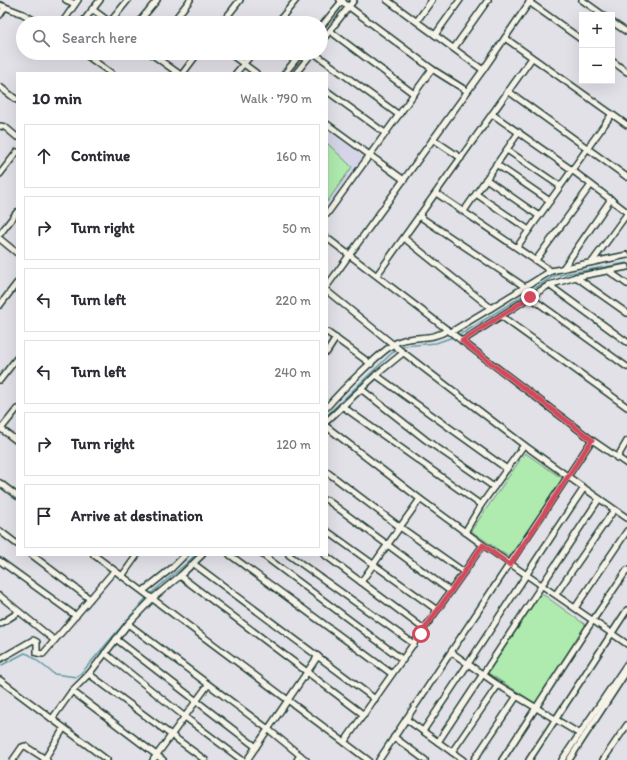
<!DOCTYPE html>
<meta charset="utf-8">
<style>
:root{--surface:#fff;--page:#f7f7f7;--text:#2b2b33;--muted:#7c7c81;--line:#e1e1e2}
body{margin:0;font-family:Itim,sans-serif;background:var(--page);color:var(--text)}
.controls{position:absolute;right:12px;top:12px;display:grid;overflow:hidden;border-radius:0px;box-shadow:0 4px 16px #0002}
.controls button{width:36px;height:36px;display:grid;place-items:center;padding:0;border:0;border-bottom:1px solid var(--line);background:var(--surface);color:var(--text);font:20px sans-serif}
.stop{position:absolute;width:12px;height:12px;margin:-9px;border:3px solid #d1495b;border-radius:50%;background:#fff}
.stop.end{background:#d1495b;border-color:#fff;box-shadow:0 1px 4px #0008}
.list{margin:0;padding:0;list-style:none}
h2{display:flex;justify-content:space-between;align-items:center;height:52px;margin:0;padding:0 16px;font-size:17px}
h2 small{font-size:13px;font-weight:400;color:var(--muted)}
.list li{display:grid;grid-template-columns:26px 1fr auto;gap:12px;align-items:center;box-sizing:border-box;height:64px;margin:0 8px 8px;padding:0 8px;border:1px solid var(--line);border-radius:0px}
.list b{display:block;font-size:15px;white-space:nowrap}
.list em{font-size:13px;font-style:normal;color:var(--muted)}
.icon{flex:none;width:22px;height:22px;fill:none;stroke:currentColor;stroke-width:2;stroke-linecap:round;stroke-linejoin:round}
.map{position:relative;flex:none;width:627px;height:760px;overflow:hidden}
.search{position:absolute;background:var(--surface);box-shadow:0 4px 16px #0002;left:16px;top:16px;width:312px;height:44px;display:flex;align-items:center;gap:10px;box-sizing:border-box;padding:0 14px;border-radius:22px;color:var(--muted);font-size:15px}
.panel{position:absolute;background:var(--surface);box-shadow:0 4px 16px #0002;left:16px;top:72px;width:312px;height:484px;border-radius:0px}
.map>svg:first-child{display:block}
.built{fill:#d5d4e8}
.green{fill:#afeaaf;stroke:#679472}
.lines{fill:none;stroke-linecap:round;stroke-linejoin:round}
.stream{stroke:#609ba1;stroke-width:1.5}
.minor-casing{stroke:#1f3d34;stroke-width:8}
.minor{stroke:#f7f3e8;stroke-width:5}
.route{stroke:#d1495b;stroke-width:5}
</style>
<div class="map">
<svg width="627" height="760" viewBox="0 0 627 760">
<rect width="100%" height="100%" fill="#e3e1e8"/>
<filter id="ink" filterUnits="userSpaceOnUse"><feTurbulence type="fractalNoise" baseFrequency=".025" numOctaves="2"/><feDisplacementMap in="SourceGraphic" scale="8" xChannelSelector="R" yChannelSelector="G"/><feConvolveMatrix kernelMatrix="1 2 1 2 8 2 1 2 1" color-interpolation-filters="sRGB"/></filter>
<g filter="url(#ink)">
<!-- built -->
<path class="built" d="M327 130 365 157 327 209Z"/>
<!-- green -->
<g class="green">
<path d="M327 143 352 167 327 202Z"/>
<path d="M525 453 563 479 509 557 471 531Z"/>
<path d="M541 593 587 626 537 704 488 673Z"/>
</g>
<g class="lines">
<!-- stream -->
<g class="stream">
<path d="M457 335 465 332 554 276 627 263"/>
<path d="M401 348 404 346 436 343 453 337"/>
<path d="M327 415 392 353 398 350"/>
<path d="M150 594 187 563 195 555"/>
<path d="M0 666 25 653 30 655 54 674 77 677 84 670 147 597"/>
</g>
<!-- minor casing -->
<g class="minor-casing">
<g id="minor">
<path d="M66 0 75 4"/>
<path d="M340 0 432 69 467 91"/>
<path d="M387 0 483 70"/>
<path d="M582 0 603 15"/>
<path d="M529 2 582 40"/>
<path d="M0 5 23 14 39 23"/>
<path d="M92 9 111 23"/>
<path d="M0 15 5 7"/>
<path d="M417 21 432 0"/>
<path d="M110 22 128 0"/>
<path d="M612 22 627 32"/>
<path d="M62 23 78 0"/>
<path d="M82 23 100 0"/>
<path d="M138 23 157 0"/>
<path d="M172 23 190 0"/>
<path d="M222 23 240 0"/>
<path d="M277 23 296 0"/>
<path d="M321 27 343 0"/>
<path d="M330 31 414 94"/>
<path d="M435 35 460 0"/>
<path d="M505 38 627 125"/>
<path d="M321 42 354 0"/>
<path d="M454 48 488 0"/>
<path d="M83 53 111 73"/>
<path d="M150 53 178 73"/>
<path d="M229 53 256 73"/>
<path d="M314 53 399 115"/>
<path d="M612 61 627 72"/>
<path d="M183 73 198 53"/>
<path d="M236 73 253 53"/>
<path d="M285 73 301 53"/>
<path d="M296 73 312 53"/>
<path d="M0 87 17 100"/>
<path d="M327 91 385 133"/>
<path d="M508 91 627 177"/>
<path d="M492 114 572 170 627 212"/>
<path d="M327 124 404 180"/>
<path d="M0 126 5 127 17 137"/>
<path d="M433 139 461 158"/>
<path d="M507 150 560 186"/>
<path d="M496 164 550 201"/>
<path d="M0 174 17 152"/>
<path d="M486 179 539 216"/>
<path d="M436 193 551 271"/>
<path d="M476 194 529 230"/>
<path d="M464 211 519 132"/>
<path d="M327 214 432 69"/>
<path d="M419 216 525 287"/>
<path d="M0 234 17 212"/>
<path d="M327 238 592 440 627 464"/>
<path d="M404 238 491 308"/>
<path d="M0 239 17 253"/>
<path d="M517 247 612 114"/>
<path d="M536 260 591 185"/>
<path d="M592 262 627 214"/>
<path d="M564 267 611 199"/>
<path d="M610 272 627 284"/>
<path d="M377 275 532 58"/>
<path d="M576 277 627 313"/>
<path d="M549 285 627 342"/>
<path d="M327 286 483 70 531 0"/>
<path d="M327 291 400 350 524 445 584 488 627 518"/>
<path d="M530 297 627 367"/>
<path d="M0 305 17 283"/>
<path d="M501 316 627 407"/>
<path d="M327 332 371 364"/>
<path d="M451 332 491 308 551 271 627 255"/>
<path d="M462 341 549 285 576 277 627 267"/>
<path d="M327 352 336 338"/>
<path d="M376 375 507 469"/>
<path d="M0 380 17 358"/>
<path d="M361 389 426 440 494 487"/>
<path d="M342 406 481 505"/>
<path d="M327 407C339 393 385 346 400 341 418 335 430 341 448 330"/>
<path d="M327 421 376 375 403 353"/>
<path d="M327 427 420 499 483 545 627 644"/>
<path d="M0 428 17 441"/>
<path d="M1 429 17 409"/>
<path d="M617 458 627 441"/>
<path d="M327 472 400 527 464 572"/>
<path d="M0 483 17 496"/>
<path d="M327 500 450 591"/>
<path d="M0 531 17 544"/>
<path d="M327 531 437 610"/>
<path d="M465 532 481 505 524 445"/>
<path d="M32 555 90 599"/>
<path d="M94 555 368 760"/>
<path d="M230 555 392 674"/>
<path d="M263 555 403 660"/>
<path d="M289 555 414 644"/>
<path d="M325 555 424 629"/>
<path d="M0 561 76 616"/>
<path d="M194 564 375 699"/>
<path d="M122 576 137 555"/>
<path d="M180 576 364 715"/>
<path d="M361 582 420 499"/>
<path d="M143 591 172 568 185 555"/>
<path d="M556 594 614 510"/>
<path d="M0 596 54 640"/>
<path d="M575 608 627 531"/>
<path d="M0 624 19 612"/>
<path d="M128 624 268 729 306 760"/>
<path d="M116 639 256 747"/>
<path d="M451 652 498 685 580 734"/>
<path d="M105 653 185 717 242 760"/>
<path d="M0 659 33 640 37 642V653L43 654 114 571"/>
<path d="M89 674 205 760"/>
<path d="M0 680 107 760"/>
<path d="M72 691 163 760"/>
<path d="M52 719 72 691 89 674 128 624 153 598 180 576 202 555"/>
<path d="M406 719 463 760"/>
<path d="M423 731C478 651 529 569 584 488"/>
<path d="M394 737 425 760"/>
<path d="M345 741 483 545"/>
<path d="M438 742 599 499"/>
<path d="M452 752 498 685"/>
<path d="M13 760 22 747 25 746 47 760"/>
<path d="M44 760 64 728"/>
<path d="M153 760 208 685"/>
<path d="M247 760 318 656"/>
<path d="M297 760 300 755"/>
<path d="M379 760 592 440"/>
<path d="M474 760 517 696"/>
<path d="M502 760 593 620 627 570"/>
<path d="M529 760 627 610"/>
<path d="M562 760 627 664"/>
<path d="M569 760 627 671"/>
<path d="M603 760 627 725"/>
</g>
</g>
<!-- minor -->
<use href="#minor" class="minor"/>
</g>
</g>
<g class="lines" filter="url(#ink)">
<!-- route -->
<path class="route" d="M421 634 483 545 510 565 592 440 462 341 530 297"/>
</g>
</svg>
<div class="controls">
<button>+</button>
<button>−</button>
</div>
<div class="stop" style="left:421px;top:634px"></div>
<div class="stop end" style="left:530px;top:297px"></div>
<div class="search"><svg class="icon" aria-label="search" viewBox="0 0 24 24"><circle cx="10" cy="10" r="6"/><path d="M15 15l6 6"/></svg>Search here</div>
<section class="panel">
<h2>10 min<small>Walk · 790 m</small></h2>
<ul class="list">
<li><svg class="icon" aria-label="ahead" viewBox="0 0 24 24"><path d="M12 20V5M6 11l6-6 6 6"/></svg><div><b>Continue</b></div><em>160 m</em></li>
<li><svg class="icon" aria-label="right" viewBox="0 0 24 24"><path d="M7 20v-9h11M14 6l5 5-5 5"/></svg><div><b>Turn right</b></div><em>50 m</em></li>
<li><svg class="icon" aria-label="left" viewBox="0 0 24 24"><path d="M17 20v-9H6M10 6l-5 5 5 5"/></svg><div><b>Turn left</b></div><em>220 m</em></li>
<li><svg class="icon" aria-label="left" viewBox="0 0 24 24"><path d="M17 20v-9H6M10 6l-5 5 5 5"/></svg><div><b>Turn left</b></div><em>240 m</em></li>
<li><svg class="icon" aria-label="right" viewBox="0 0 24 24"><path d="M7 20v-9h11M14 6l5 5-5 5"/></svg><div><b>Turn right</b></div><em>120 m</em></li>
<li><svg class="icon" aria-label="arrive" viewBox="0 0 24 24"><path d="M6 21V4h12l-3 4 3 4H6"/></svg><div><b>Arrive at destination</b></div></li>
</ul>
</section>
</div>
